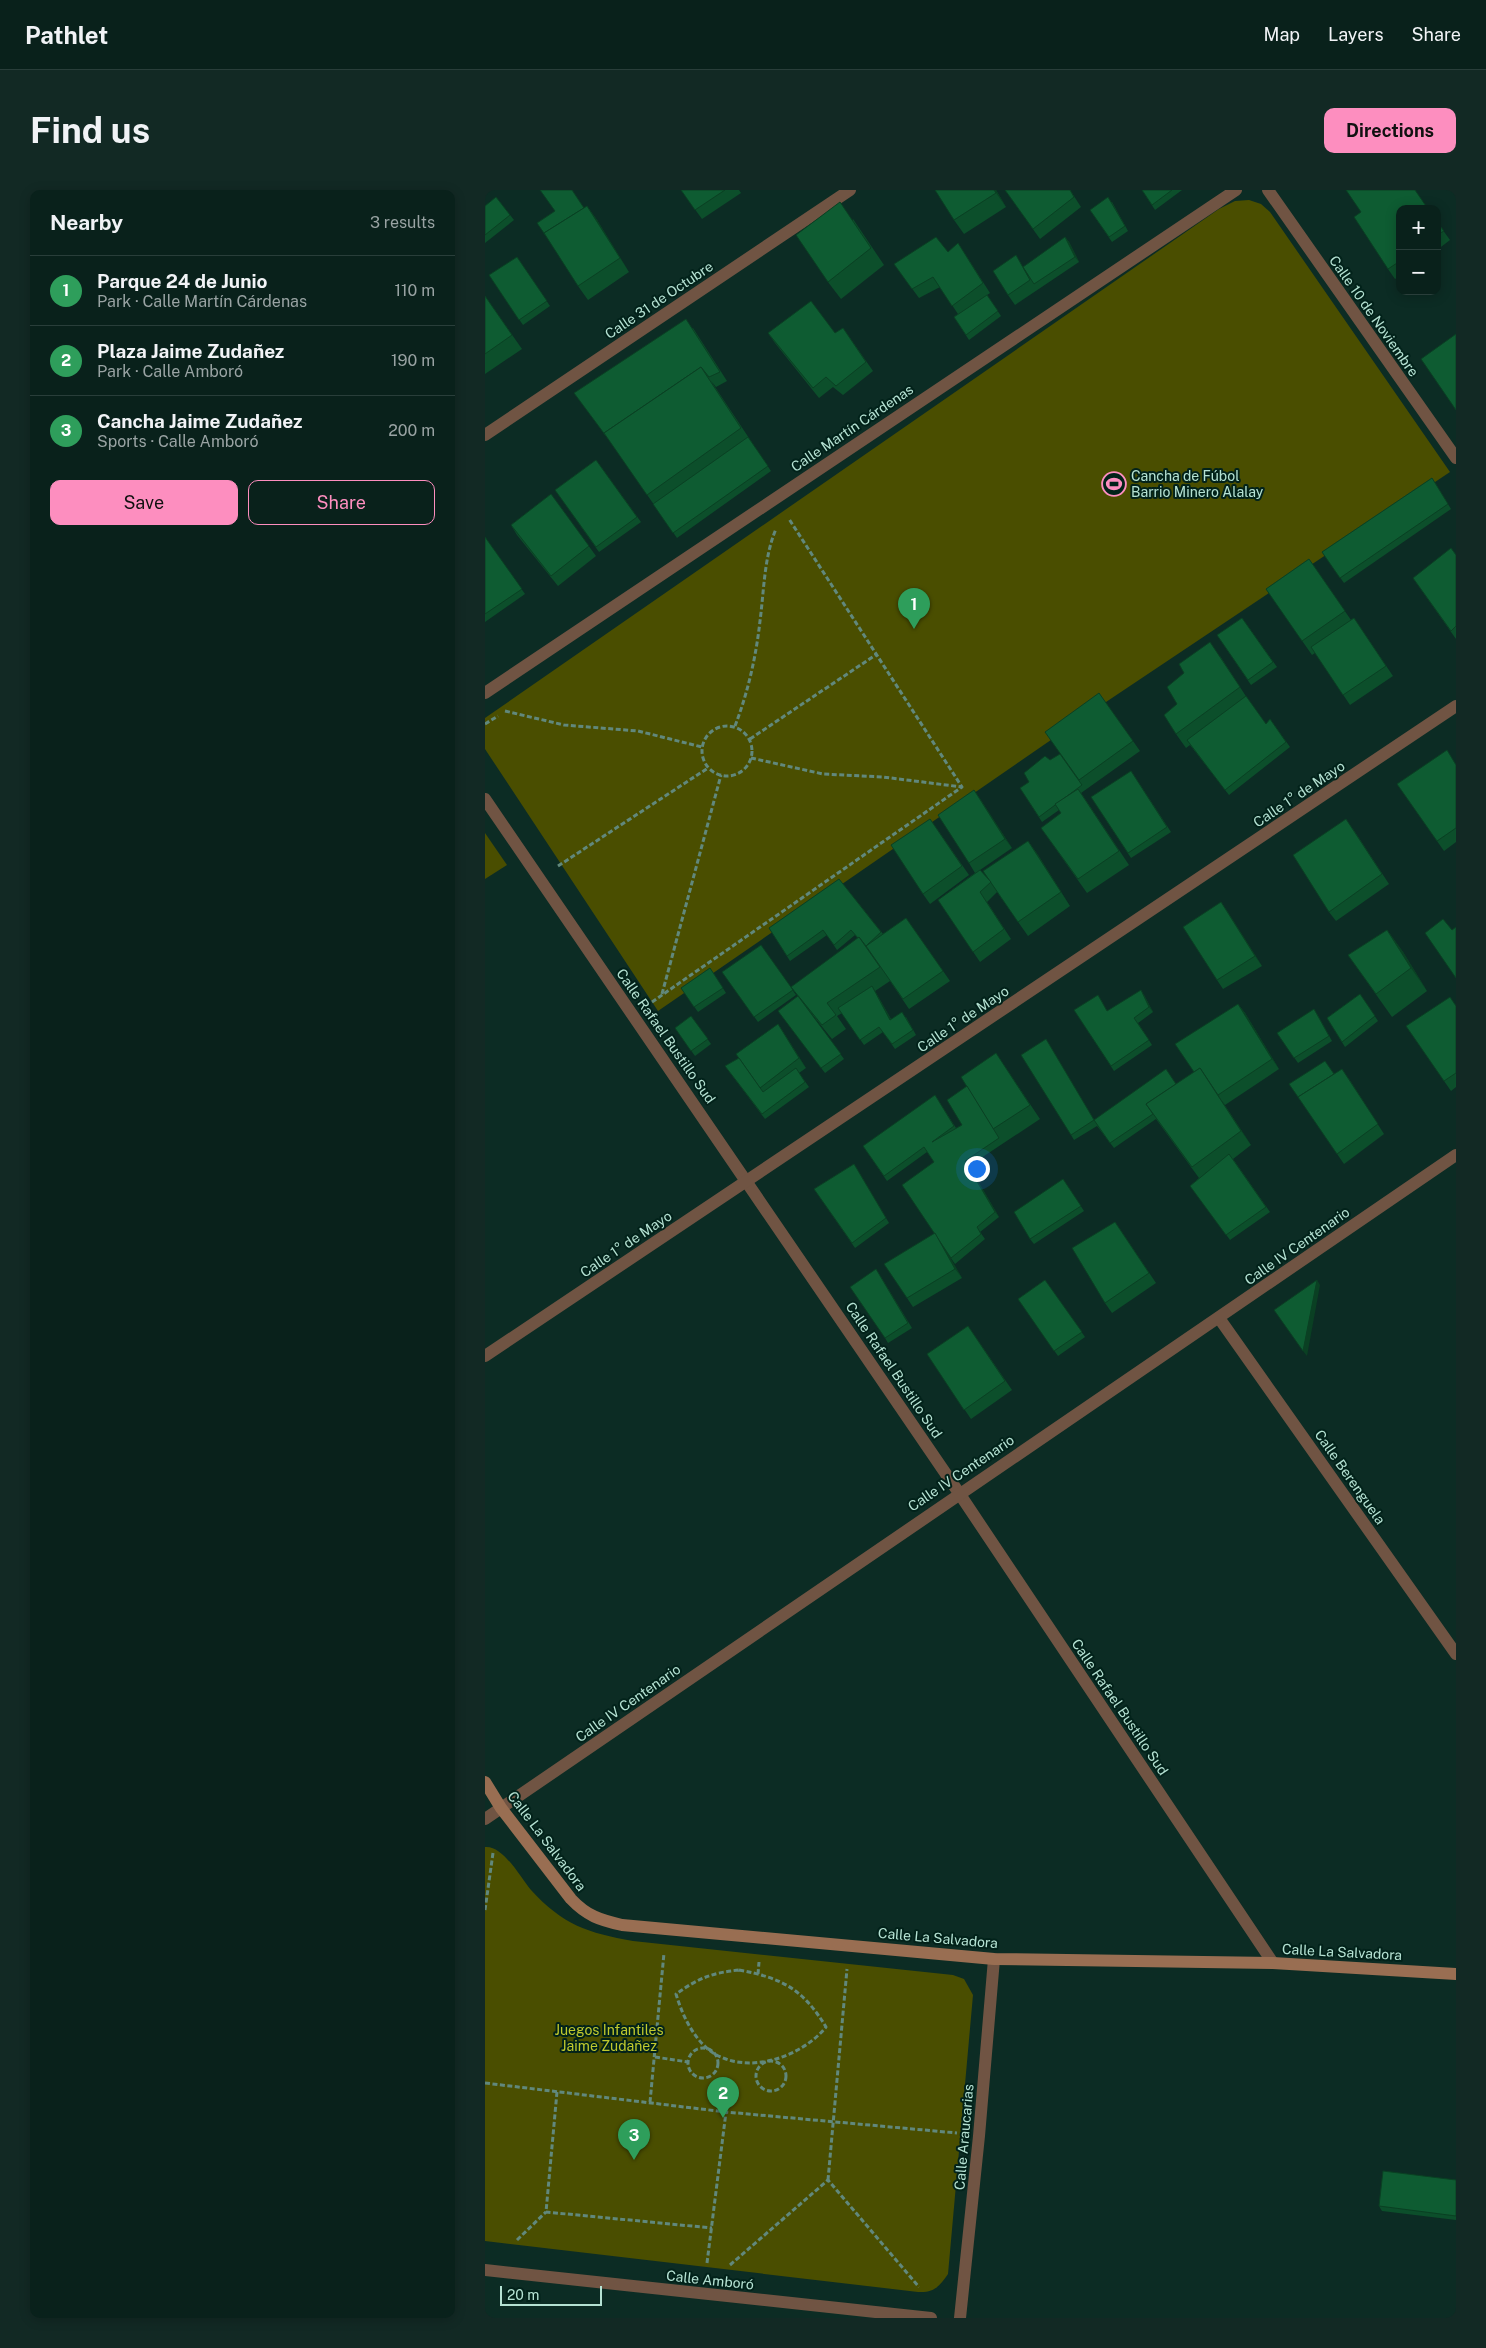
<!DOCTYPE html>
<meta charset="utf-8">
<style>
:root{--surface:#09211b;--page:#122924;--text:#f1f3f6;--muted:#99a3a3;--line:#293e3a;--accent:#fd8ebf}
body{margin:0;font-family:"Public Sans",sans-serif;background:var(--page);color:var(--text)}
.controls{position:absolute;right:15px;top:15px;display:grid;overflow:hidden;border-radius:10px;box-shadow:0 2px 12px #0003}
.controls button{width:45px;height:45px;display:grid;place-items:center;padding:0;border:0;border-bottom:1px solid var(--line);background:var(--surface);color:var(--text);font:25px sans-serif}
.scale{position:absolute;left:15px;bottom:12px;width:102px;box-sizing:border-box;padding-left:5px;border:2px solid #b5e2d3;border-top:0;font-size:14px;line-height:18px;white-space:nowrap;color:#b5e2d3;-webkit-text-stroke:4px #02221a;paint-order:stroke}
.you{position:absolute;left:491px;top:978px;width:18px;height:18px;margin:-12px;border:4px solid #fff;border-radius:50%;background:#1a73e8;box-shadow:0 0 0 8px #1a73e833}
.badge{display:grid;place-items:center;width:32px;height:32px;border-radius:50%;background:var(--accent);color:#fff;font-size:16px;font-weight:700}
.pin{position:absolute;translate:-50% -41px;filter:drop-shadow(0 1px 2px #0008)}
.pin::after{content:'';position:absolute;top:26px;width:18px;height:15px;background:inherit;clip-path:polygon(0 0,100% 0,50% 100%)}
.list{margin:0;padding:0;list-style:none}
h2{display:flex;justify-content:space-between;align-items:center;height:65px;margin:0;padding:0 20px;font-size:21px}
h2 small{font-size:16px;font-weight:400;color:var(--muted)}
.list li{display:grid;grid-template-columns:32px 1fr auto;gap:15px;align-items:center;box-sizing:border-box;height:70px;padding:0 20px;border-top:1px solid var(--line)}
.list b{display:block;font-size:19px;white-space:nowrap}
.list p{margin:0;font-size:16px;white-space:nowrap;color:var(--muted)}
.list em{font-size:16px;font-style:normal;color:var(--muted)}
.actions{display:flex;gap:10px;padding:15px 20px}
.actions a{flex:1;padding:11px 0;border:1px solid var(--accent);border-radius:10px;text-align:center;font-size:18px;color:var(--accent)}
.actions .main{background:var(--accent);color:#111}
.map{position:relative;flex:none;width:971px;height:2128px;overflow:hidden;border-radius:10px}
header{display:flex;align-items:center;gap:30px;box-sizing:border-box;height:70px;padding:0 25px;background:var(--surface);border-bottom:1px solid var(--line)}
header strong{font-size:24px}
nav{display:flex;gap:28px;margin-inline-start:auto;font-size:18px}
.intro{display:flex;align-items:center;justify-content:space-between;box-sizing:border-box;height:120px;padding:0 30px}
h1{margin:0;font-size:35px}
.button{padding:12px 22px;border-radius:10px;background:var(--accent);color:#111;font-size:18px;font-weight:700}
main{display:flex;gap:30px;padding:0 30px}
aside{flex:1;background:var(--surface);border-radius:10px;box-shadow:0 2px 12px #0003}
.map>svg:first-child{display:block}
.green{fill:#4a4e00}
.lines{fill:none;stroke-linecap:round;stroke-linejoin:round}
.path{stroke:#61887c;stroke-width:3;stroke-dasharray:5 2.5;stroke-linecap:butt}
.street{stroke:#705443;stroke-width:12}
.secondary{stroke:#996e52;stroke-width:12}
.wall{fill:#0c4f2b}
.shaded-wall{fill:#0a4023}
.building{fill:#0e5c32;stroke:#0a4023}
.labels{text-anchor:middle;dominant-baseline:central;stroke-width:4;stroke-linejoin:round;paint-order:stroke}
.street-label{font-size:14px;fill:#b5e2d3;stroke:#02221a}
.poi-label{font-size:14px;fill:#b5e2d3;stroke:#02221a;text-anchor:start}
.park-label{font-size:14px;fill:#c0ca2e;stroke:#02221a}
</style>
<header>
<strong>Pathlet</strong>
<nav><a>Map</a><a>Layers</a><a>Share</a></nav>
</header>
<div class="intro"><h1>Find us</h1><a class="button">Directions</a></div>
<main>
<aside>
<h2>Nearby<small>3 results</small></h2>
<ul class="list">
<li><span class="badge" style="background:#2e9e5b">1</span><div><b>Parque 24 de Junio</b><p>Park · Calle Martín Cárdenas</p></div><em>110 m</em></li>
<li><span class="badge" style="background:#2e9e5b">2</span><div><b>Plaza Jaime Zudañez</b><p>Park · Calle Amboró</p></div><em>190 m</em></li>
<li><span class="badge" style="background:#2e9e5b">3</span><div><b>Cancha Jaime Zudañez</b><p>Sports · Calle Amboró</p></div><em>200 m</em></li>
</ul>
<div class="actions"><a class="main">Save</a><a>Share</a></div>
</aside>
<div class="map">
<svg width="971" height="2128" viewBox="0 0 971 2128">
<rect width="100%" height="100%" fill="#0c2c24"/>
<!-- green -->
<g class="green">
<path d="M764 10 776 14 785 22 965 282 621 512 173 821 0 559V528L734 19 750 11Z"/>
<path d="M0 643 22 675 0 689Z"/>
<path d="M0 1657C18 1655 35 1687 46 1700 78 1735 103 1743 148 1751L468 1785 479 1789 488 1805 463 2084C455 2096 449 2103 433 2102L0 2051Z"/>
</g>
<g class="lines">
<!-- path -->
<g class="path">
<path d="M20 521 79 535 153 541 217 557"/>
<path d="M0 534 13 526"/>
<circle cx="242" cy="561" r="25"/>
<path d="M250 536C263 502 271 467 275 431 279 401 279 367 291 339"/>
<path d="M265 549 392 464"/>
<path d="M266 568 338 584 398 587 477 597"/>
<path d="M73 676 223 578"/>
<path d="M177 804 236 585"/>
<path d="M167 812 477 597 304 329"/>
<path d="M0 1720 8 1663"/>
<path d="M254 1780C297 1788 318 1799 341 1837 316 1868 259 1887 224 1860 207 1846 197 1824 191 1804 214 1788 226 1783 254 1780Z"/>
<path d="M273 1784 274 1772"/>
<circle cx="218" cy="1873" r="15"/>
<path d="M170 1867 203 1872"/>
<circle cx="286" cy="1886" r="15"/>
<path d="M0 1893 241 1922 472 1943"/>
<path d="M72 1902 61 2022 227 2038"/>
<path d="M165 1912 179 1763"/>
<path d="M343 1990 362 1779"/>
<path d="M32 2050 61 2022"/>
<path d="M222 2073 241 1922"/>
<path d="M245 2075 343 1990 434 2097"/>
</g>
<!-- street -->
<g class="street">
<path d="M783 0 971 268"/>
<path d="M0 245 365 0"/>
<path d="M0 503 751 0"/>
<path d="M0 609 474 1303 788 1773"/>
<path d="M734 1128 971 1464"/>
<path d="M0 1166 971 516"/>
<path d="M0 1629 971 965"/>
<path d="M0 2080 446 2128"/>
<path d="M475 2128 494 1946 509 1769"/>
</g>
<!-- secondary -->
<path class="secondary" d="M0 1592 16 1618 86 1709C102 1726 115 1730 137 1735L509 1769 788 1773 971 1784"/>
</g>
<!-- wall -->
<g class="wall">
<path d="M196 0H254L256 3 217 29Z"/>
<path d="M511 0 521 17 479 44 469 30Z"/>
<path d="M520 0H585L596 17 555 49Z"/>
<path d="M657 0H697L670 20Z"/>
<path d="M11 7 29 30 0 53V16Z"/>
<path d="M627 12 643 41 627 52 605 20Z"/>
<path d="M102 16 112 30 144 82 103 110 93 96 70 21 99 18Z"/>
<path d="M915 19V86L910 89 903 79 876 22Z"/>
<path d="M368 29 399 75 356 109 343 92Z"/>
<path d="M952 32 965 50 952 60Z"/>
<path d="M580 47 584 52 594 72 530 115 523 105Z"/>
<path d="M473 53 505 103 499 107 502 105 516 126 484 150 469 127 473 124 455 97 434 108 409 74 463 62Z"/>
<path d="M32 67 65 116 38 135 4 85Z"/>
<path d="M0 106 37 159 0 184Z"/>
<path d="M208 138 242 191 231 197 226 191 286 281 192 348 127 254 89 203Z"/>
<path d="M358 138 388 181 358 205 348 197 334 208 290 153 283 143H350Z"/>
<path d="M111 270 156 332 114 362 70 300Z"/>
<path d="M947 288 966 319 859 393 837 362Z"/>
<path d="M66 304 111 366 73 396 32 345 26 335Z"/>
<path d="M0 347 40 404 0 432Z"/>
<path d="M971 365V449L928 388Z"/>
<path d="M824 369 866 430 869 428 908 486 865 515 830 463 827 465 781 399Z"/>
<path d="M757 428 792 477 766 495 732 445Z"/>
<path d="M735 466 764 511 781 534 785 529 805 557 744 605 705 555 701 558 691 544 692 514Z"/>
<path d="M614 503 655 561 596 603 644 675 602 703 556 638 576 623 574 620 557 632 535 598 544 592 565 570 575 564Z"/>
<path d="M971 574V652L959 661 912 594Z"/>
<path d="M646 581 686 642 646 668 606 607Z"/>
<path d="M489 600 527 658 495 680 505 692 543 651 553 665 585 716 543 746 512 702 502 712 526 749 495 772 453 710 490 683 484 673Z"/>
<path d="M445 629 484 685 445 714 438 704Z"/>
<path d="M868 639 904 694 851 731 844 722Z"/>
<path d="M354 689 398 744 421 728 465 791 424 819 405 791 390 801 406 829 421 827 431 845 410 859 398 842 379 855 357 823 352 826 361 839 347 849 318 813 359 869 340 883 293 821 313 806 306 797 373 749 370 745 352 760 342 745 305 771 284 738Z"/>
<path d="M736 712 777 776 738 799 732 790Z"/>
<path d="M902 740 918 762 942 801 907 827 863 765Z"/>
<path d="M276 755 311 805 273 832 237 782Z"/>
<path d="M225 778 241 803 213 822 196 798Z"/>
<path d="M875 804 893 831 860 857 842 828Z"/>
<path d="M659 805 668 822 653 833 667 855 629 881 589 820 616 810 622 821Z"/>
<path d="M753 814 760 823 794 879 740 915 737 911 766 955 748 969 785 1022 745 1050 705 996 714 988 671 929 629 958 612 936 589 950 586 945 561 849 609 930 691 894 709 882Z"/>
<path d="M971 816V897L966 901 921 836Z"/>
<path d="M832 824 847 851 813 873 792 843Z"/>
<path d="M206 826 226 854 210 866 190 838Z"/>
<path d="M293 834 321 878 314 883 324 897 280 929 240 876 254 868Z"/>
<path d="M511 863 555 929 484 976 514 1027 495 1042 500 1049 470 1074 459 1058 477 1088 428 1117 422 1108 450 1043 449 972 442 962 402 991 378 956 453 910 471 938 477 935 482 896Z"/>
<path d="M849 884 864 889 899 944 859 974 813 907Z"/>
<path d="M369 974 404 1033 370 1058 329 999Z"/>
<path d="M578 989 599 1021 549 1054 545 1049Z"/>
<path d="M630 1032 671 1093 627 1123 620 1113Z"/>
<path d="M391 1079 427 1138 403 1153 400 1148Z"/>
<path d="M560 1090 600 1147 573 1166 533 1109Z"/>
<path d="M483 1136 527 1200 486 1229 442 1164Z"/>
<path d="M971 1990V2030L897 2021 894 2016Z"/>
</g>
<!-- shaded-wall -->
<g class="shaded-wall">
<path d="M509 0H511L521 17Z"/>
<path d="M102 16 112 30 144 82 135 68Z"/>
<path d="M580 47 584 52 594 72 590 67Z"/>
<path d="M489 600 496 610 527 658 520 649Z"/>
<path d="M543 651 553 665 585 716 576 702Z"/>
<path d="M736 712 743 722 777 776 770 766Z"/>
<path d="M902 740 918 762 942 801 926 778Z"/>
<path d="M387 796 390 801 409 835 405 830Z"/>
<path d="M656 800 659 805 668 822 664 817Z"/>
<path d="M753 814 760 823 794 879 787 869Z"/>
<path d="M293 834 299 843 321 878 314 868Z"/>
<path d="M715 878 737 911 766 955 756 941Z"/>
<path d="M480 971 484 976 514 1027 510 1022Z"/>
<path d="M450 1043 457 1053 477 1088 470 1079Z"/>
<path d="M832 1090 835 1095 822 1166 818 1161Z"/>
</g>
<!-- building -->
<g class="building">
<path d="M55 0H87L99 18 59 43 61 46 52 33 70 21Z"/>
<path d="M196 0H240L210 20Z"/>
<path d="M450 0H509L511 3 469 30Z"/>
<path d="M520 0H585L589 7 548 39Z"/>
<path d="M657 0H687L667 15Z"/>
<path d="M861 0H930L943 19H915V71L903 79 869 27 876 22Z"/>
<path d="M11 7 25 25 0 45V16Z"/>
<path d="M623 7 640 36 624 47 605 20Z"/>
<path d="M355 12 386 58 343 92 311 45Z"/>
<path d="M102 16 135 68 93 96 59 43Z"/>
<path d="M952 32 959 41 952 45Z"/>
<path d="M451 47 463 62 473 53 498 93 467 116 448 87 427 99 409 74Z"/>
<path d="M580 47 590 67 549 94 538 77Z"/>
<path d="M531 65 545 90 523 105 508 81Z"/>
<path d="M32 67 62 111 34 130 4 85Z"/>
<path d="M502 105 513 121 481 145 469 127Z"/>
<path d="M0 106 27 145 0 164Z"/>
<path d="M326 111 350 143 358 138 381 172 351 196 341 187 328 198 283 143Z"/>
<path d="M201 129 235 182 224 187 216 177 119 243 121 246 89 203Z"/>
<path d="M971 144V220L936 169Z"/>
<path d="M216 177 256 238 162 305 119 243Z"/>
<path d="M263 247 283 276 188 343 168 314Z"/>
<path d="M111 270 152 327 111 357 70 300Z"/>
<path d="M947 288 963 314 855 388 837 362Z"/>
<path d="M66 304 104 356 66 386 26 335Z"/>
<path d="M0 347 37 399 0 424Z"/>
<path d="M966 358 971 365V436L966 441 928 388Z"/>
<path d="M824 369 860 421 817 451 781 399Z"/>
<path d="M757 428 788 472 763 490 732 445Z"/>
<path d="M869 428 901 476 858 505 826 457Z"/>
<path d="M725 452 755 497 691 544 679 525 692 514 682 497 699 483 694 474Z"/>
<path d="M614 503 648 551 594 590 560 542Z"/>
<path d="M761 506 781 534 785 529 801 552 740 600 702 550Z"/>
<path d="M962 560 971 575V638L952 651 912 594Z"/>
<path d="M575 564 597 595 554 627 535 598 544 592 539 583 560 566 565 570Z"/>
<path d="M646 581 682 637 643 663 606 607Z"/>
<path d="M593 599 634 661 593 689 556 638 576 623 570 614Z"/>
<path d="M489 600 520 649 484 673 453 625Z"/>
<path d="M445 629 477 676 438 704 406 655Z"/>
<path d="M861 629 897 684 844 722 808 665Z"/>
<path d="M543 651 576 702 533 732 498 681Z"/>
<path d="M495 680 506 692 495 702 519 739 488 762 453 710Z"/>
<path d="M354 689 396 742 381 756 374 747 373 748 366 740 349 755 338 740 302 766 284 738Z"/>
<path d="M736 712 770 766 732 790 698 737Z"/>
<path d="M421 728 458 781 418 809 381 756Z"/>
<path d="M958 729 967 740 971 737V788L940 743Z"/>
<path d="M902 740 926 778 891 804 863 765Z"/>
<path d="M374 747 395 777 342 813 351 825 337 835 306 797Z"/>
<path d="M276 755 308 800 269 827 237 782Z"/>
<path d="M225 778 238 798 209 817 196 798Z"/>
<path d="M387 796 405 830 417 822 428 840 407 854 394 837 375 850 353 818Z"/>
<path d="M656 800 664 817 649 828 664 850 626 876 589 820 613 805 622 821Z"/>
<path d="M875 804 890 826 857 852 842 828Z"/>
<path d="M313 806 356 864 336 878 293 821Z"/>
<path d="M965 807 971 816V883L959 891 921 836Z"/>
<path d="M753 814 787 869 733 905 715 878 709 882 690 854Z"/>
<path d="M829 819 844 846 809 868 792 843Z"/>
<path d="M206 826 223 849 206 861 190 838Z"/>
<path d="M293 834 314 868 275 898 251 864Z"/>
<path d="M561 849 609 930 681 879 691 894 661 914 668 924 625 953 609 930 586 945 536 865Z"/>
<path d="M511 863 545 915 508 939 476 887Z"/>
<path d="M254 868 278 902 311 878 320 892 277 924 240 876Z"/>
<path d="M840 871 849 884 813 907 804 894Z"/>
<path d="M715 878 756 941 707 977 661 914Z"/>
<path d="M857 879 893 934 852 964 813 907Z"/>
<path d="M482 896 514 948 480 971 510 1022 492 1037 496 1044 466 1068 417 995 449 972 439 957 399 986 378 956 450 905 469 936 447 952 477 935 462 910Z"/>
<path d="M744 964 781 1017 741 1045 705 996Z"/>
<path d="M369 974 401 1028 367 1053 329 999Z"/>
<path d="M578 989 596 1016 545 1049 529 1022Z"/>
<path d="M630 1032 664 1083 620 1113 587 1058Z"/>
<path d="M450 1043 470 1079 422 1108 399 1074Z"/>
<path d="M391 1079 423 1133 400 1148 365 1097Z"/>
<path d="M560 1090 597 1142 569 1161 533 1109Z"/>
<path d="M832 1090 818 1161 789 1120Z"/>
<path d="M483 1136 520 1191 479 1220 442 1164Z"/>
<path d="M898 1981 971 1990V2026L894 2016Z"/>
</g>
<!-- icons -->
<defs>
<g id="stadium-ring" transform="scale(1.25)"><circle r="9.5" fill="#02221a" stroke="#fd8ebf" stroke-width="1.5"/><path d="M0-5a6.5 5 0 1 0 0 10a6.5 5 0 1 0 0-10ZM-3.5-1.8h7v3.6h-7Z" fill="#fd8ebf"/></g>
</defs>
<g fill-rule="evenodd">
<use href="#stadium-ring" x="629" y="294"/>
</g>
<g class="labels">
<!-- street labels -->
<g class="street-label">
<text transform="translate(174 110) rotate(-34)">Calle 31 de Octubre</text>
<text transform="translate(889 126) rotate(55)">Calle 10 de Noviembre</text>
<text transform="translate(367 238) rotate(-34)">Calle Martín Cárdenas</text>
<text transform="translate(814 604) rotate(-34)">Calle 1° de Mayo</text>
<text transform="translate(478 829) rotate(-34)">Calle 1° de Mayo</text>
<text transform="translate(181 846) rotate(55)">Calle Rafael Bustillo Sud</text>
<text transform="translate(141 1054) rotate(-34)">Calle 1° de Mayo</text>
<text transform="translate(812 1056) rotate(-35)">Calle IV Centenario</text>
<text transform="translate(409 1180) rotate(56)">Calle Rafael Bustillo Sud</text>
<text transform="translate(476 1283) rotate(-34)">Calle IV Centenario</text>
<text transform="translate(865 1287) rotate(55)">Calle Berenguela</text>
<text transform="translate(143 1513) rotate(-35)">Calle IV Centenario</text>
<text transform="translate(635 1517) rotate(56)">Calle Rafael Bustillo Sud</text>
<text transform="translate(62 1651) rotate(53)">Calle La Salvadora</text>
<text transform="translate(453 1748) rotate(5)">Calle La Salvadora</text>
<text transform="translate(857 1762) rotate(3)">Calle La Salvadora</text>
<text transform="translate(479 1947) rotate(-85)">Calle Araucarias</text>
<text transform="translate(225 2090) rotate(6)">Calle Amboró</text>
</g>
<!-- poi labels -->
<g class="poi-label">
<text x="646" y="286">Cancha de Fúbol<tspan x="646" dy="16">Barrio Minero Alalay</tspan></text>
</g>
<!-- park labels -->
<g class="park-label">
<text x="124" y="1840">Juegos Infantiles<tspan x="124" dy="16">Jaime Zudañez</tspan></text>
</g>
</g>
</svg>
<div class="controls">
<button>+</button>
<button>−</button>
</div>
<div class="scale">20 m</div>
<div class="you"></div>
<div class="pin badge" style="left:429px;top:439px;background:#2e9e5b">1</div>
<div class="pin badge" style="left:238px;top:1928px;background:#2e9e5b">2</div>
<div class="pin badge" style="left:149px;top:1970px;background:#2e9e5b">3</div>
</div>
</main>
